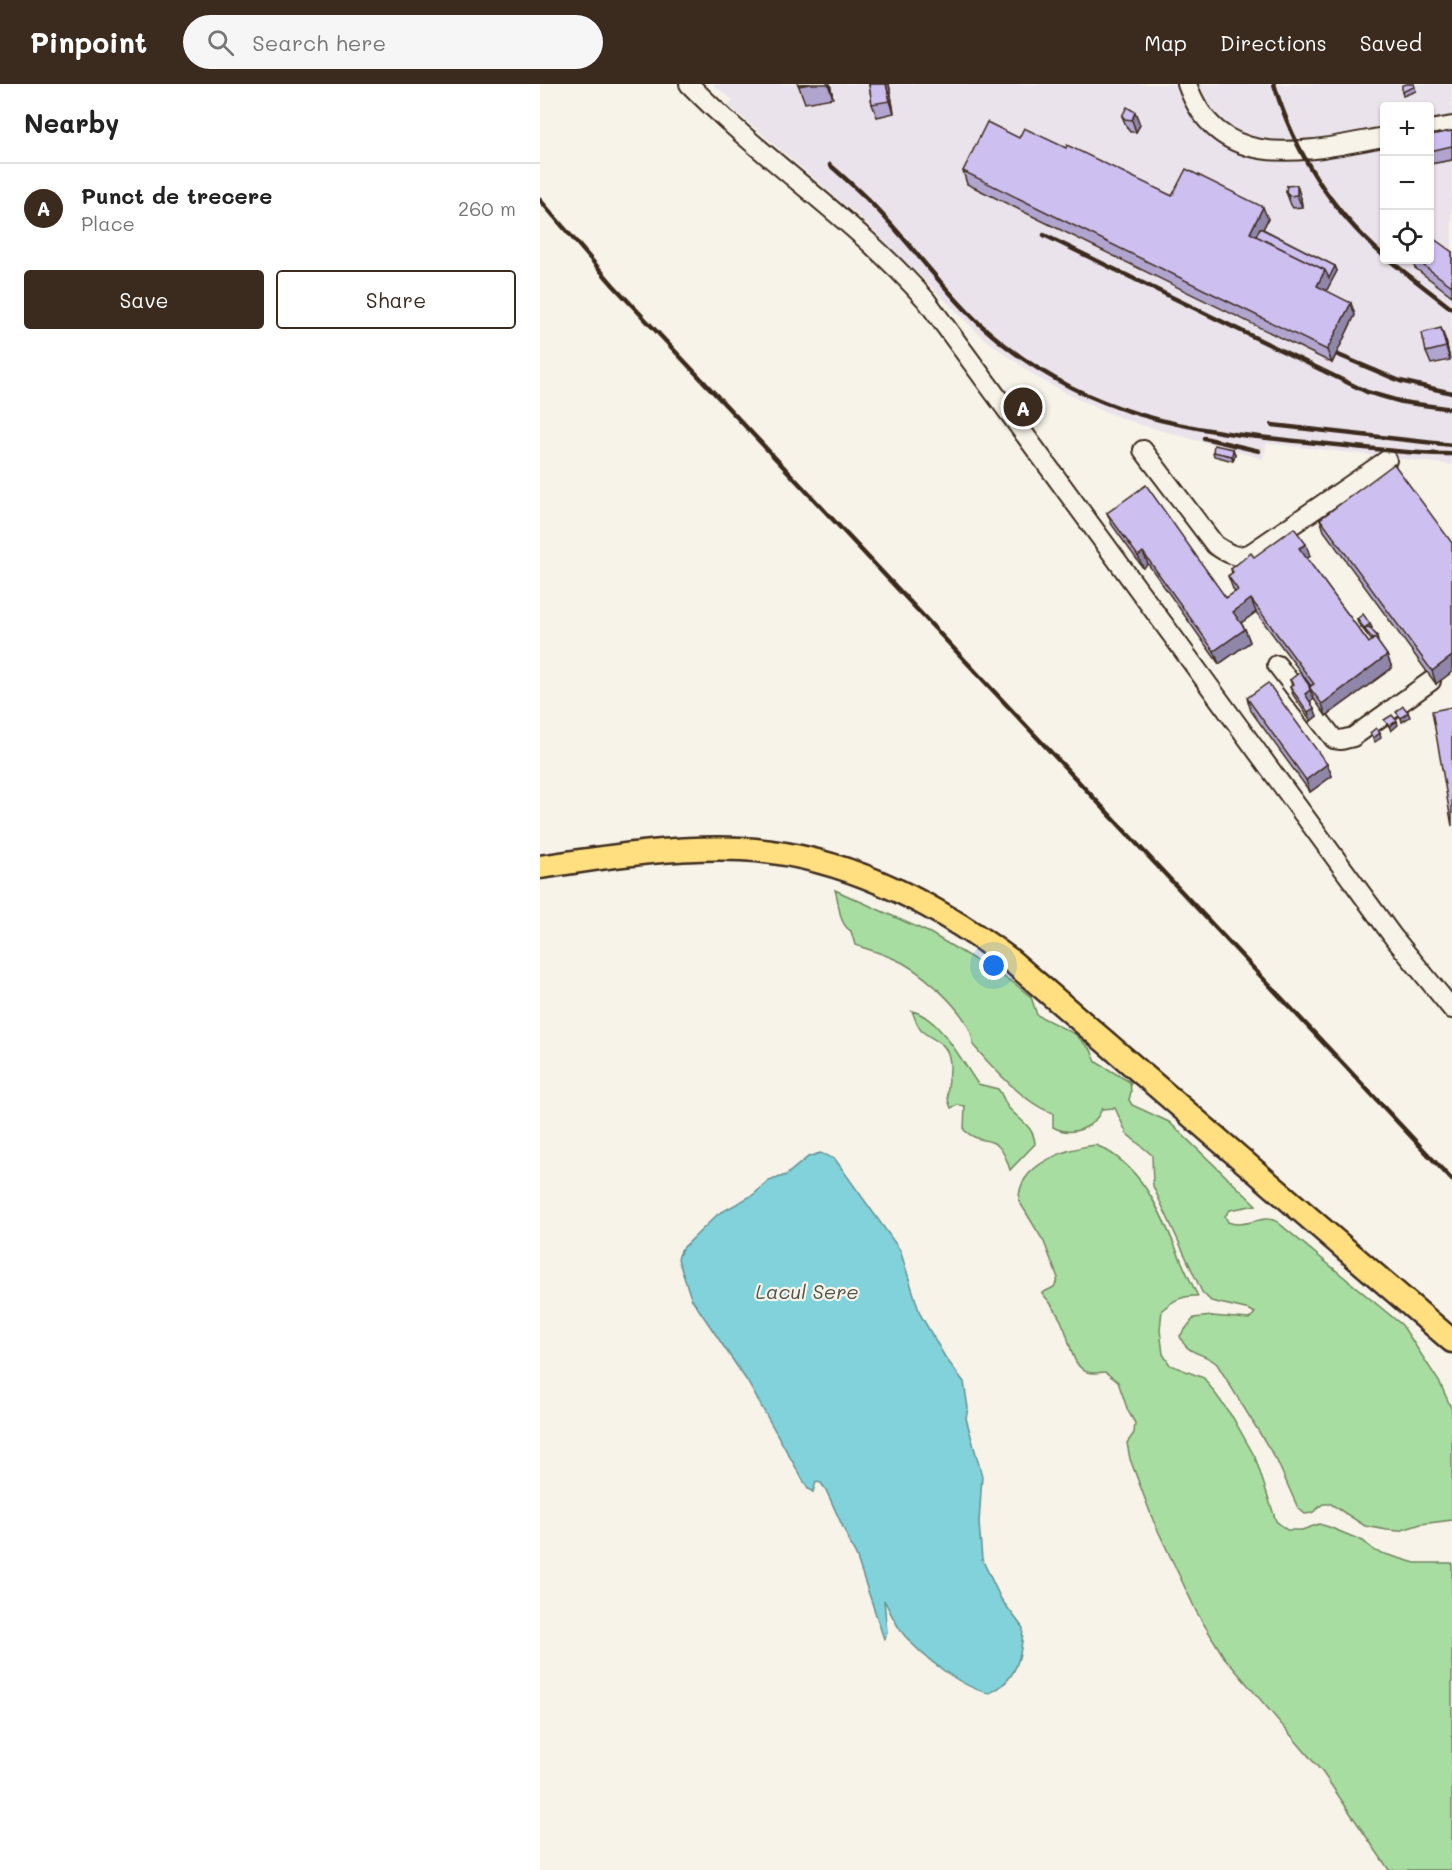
<!DOCTYPE html>
<meta charset="utf-8">
<style>
:root{--surface:#fff;--page:#f6f6f6;--text:#222;--muted:#767676;--line:#e0e0e0;--accent:#3b2a1e}
body{margin:0;font-family:Mali,sans-serif;background:var(--page);color:var(--text)}
.controls{position:absolute;right:18px;top:18px;display:grid;overflow:hidden;border-radius:6px;box-shadow:0 2px 4px #0004}
.controls button{width:54px;height:54px;display:grid;place-items:center;padding:0;border:0;border-bottom:2px solid var(--line);background:var(--surface);color:var(--text);font:30px sans-serif}
.you{position:absolute;left:454px;top:882px;width:21px;height:21px;margin:-15px;border:4px solid #fff;border-radius:50%;background:#1a73e8;box-shadow:0 0 0 9px #1a73e833}
.badge{display:grid;place-items:center;width:39px;height:39px;border-radius:50%;background:var(--accent);color:#fff;font-size:20px;font-weight:700}
.pin{position:absolute;translate:-50% -50%;border:3px solid #fff;box-shadow:0 2px 6px #0006}
.list{margin:0;padding:0;list-style:none}
h2{display:flex;justify-content:space-between;align-items:center;height:78px;margin:0;padding:0 24px;font-size:26px}
h2 small{font-size:20px;font-weight:400;color:var(--muted)}
.list li{display:grid;grid-template-columns:39px 1fr auto;gap:18px;align-items:center;box-sizing:border-box;height:90px;padding:0 24px;border-top:2px solid var(--line)}
.list b{display:block;font-size:22px;white-space:nowrap}
.list p{margin:0;font-size:20px;white-space:nowrap;color:var(--muted)}
.list em{font-size:20px;font-style:normal;color:var(--muted)}
.actions{display:flex;gap:12px;padding:18px 24px}
.actions a{flex:1;padding:14px 0;border:2px solid var(--accent);border-radius:6px;text-align:center;font-size:21px;color:var(--accent)}
.actions .main{background:var(--accent);color:#fff}
.icon{flex:none;width:33px;height:33px;fill:none;stroke:currentColor;stroke-width:2;stroke-linecap:round;stroke-linejoin:round}
.map{position:relative;flex:none;width:912px;height:1786px;overflow:hidden}
header{display:flex;align-items:center;gap:36px;box-sizing:border-box;height:84px;padding:0 30px;background:var(--accent);color:#fff}
header strong{font-size:28px}
nav{display:flex;gap:33px;margin-inline-start:auto;font-size:21px}
.search{width:420px;height:54px;background:var(--page);display:flex;align-items:center;gap:15px;box-sizing:border-box;padding:0 21px;border-radius:33px;color:var(--muted);font-size:22px}
main{display:flex}
aside{flex:1;background:var(--surface)}
.map>svg:first-child{display:block}
.built{fill:#ebe3eb;fill-rule:evenodd}
.green{fill:#a7dda0;stroke:#71845f;stroke-width:1.5}
.water{fill:#81d2db;stroke:#658f8f;stroke-width:1.5}
.lines{fill:none;stroke-linecap:round;stroke-linejoin:round}
.minor-casing{stroke:#3b2a1e;stroke-width:22}
.major-casing{stroke:#3b2a1e;stroke-width:27}
.minor{stroke:#f7f3e8;stroke-width:18}
.major{stroke:#ffdf80;stroke-width:22}
.rail{stroke:#3b2a1e;stroke-width:4.5}
.wall{fill:#b1a4cf;stroke:#3b2a1e;stroke-width:1.5}
.shaded-wall{fill:#9086a9;stroke:#3b2a1e;stroke-width:1.5}
.building{fill:#cebff1;stroke:#3b2a1e;stroke-width:1.5}
.labels{text-anchor:middle;dominant-baseline:central;stroke-width:4.5;stroke-linejoin:round;paint-order:stroke}
.water-label{font-size:20px;font-style:italic;fill:#4c544d;stroke:#f7f3e8}
</style>
<header>
<strong>Pinpoint</strong>
<div class="search"><svg class="icon" aria-label="search" viewBox="0 0 24 24"><circle cx="10" cy="10" r="6"/><path d="M15 15l6 6"/></svg>Search here</div>
<nav><a>Map</a><a>Directions</a><a>Saved</a></nav>
</header>
<main>
<aside>
<h2>Nearby<small></small></h2>
<ul class="list">
<li><span class="badge">A</span><div><b>Punct de trecere</b><p>Place</p></div><em>260 m</em></li>
</ul>
<div class="actions"><a class="main">Save</a><a>Share</a></div>
</aside>
<div class="map">
<svg width="912" height="1786" viewBox="0 0 912 1786">
<rect width="100%" height="100%" fill="#f7f3e8"/>
<filter id="ink" filterUnits="userSpaceOnUse"><feTurbulence type="fractalNoise" baseFrequency=".0167" numOctaves="2"/><feDisplacementMap in="SourceGraphic" scale="12" xChannelSelector="R" yChannelSelector="G"/><feConvolveMatrix kernelMatrix="1 2 1 2 8 2 1 2 1" color-interpolation-filters="sRGB"/></filter>
<g filter="url(#ink)">
<!-- built -->
<path class="built" d="M172 0H912V381L727 359 723 375 598 340 563 327 528 310 496 293 442 253 328 141 189 22 193 16ZM844 22H890V176H844Z"/>
<!-- green -->
<g class="green">
<path d="M295 806 390 849 474 899 491 913 497 931 535 950 551 966 556 978 590 998 591 1008 589 1016 592 1021 629 1038 716 1121 690 1126 685 1132 688 1138C705 1145 721 1130 736 1137L862 1241 900 1299 912 1326V1436L881 1440 859 1447 847 1446 825 1442 791 1420H783L772 1429 765 1430 758 1424 737 1377 677 1280C664 1268 646 1271 640 1252L654 1234 672 1232 709 1235 715 1229 710 1226 671 1217 662 1208 613 1102 612 1071 587 1050 575 1024 562 1025C554 1045 531 1053 513 1043V1029C486 1021 451 982 433 961 434 933 386 892 363 879 348 871 331 866 315 861L311 847C298 840 300 820 295 806Z"/>
<path d="M372 927C400 933 422 978 438 1000L458 1005C462 1010 464 1016 467 1022 477 1035 494 1041 495 1060L470 1086C458 1044 444 1065 424 1046L425 1022 417 1021 411 1024C402 1006 414 992 409 973 405 957 394 957 383 948 377 944 375 933 372 927Z"/>
<path d="M556 1061C616 1087 629 1159 658 1212 643 1211 634 1216 622 1226L620 1246 623 1270 630 1281 664 1294 693 1334 715 1373 736 1437 747 1446H762L779 1440 789 1443 823 1457 835 1467 875 1479H912V1786H849L783 1689 684 1573 657 1529 613 1436 590 1375 587 1359 594 1349 595 1339 588 1327 578 1298 565 1288C557 1289 549 1291 542 1285 531 1276 530 1258 525 1246 520 1232 512 1220 502 1209L514 1203 518 1194 504 1158 479 1117C477 1081 527 1064 556 1061Z"/>
</g>
<!-- water -->
<path class="water" d="M280 1069 295 1075 360 1166 380 1230 405 1273 424 1298 428 1324 426 1334 442 1392 439 1439 442 1475 461 1515 483 1544C482 1572 476 1598 449 1609 422 1604 383 1573 365 1552 356 1542 351 1529 344 1516L347 1548 344 1555 317 1474 286 1406 281 1399 276 1398 273 1408 268 1405 207 1297 151 1214 138 1175 141 1166 178 1130 213 1111 229 1097 246 1091 268 1073Z"/>
<g class="lines">
<!-- minor casing -->
<g class="minor-casing">
<g id="minor">
<path d="M149 0C224 77 315 135 386 216L854 854 912 925"/>
<path d="M647 0C680 93 771 66 844 53"/>
<path d="M890 46 912 42"/>
<path d="M603 366 675 461C690 471 698 476 714 467L847 376"/>
<path d="M737 581 794 655 801 656 813 653 891 597"/>
</g>
</g>
<!-- major casing -->
<g class="major-casing">
<path id="major" d="M0 783C66 773 134 762 201 765 300 770 390 816 468 874L912 1257"/>
</g>
<!-- minor -->
<use href="#minor" class="minor"/>
<!-- major -->
<use href="#major" class="major"/>
<!-- rail -->
<g class="rail">
<path d="M734 0C754 67 791 126 844 172"/>
<path d="M290 81C306 95 322 109 336 124 373 162 403 206 442 242 543 333 647 347 777 359 822 363 867 370 912 370"/>
<path d="M0 116 73 201 912 1096"/>
<path d="M504 151 827 308 862 318 912 325"/>
<path d="M849 176 912 225"/>
<path d="M796 270 860 297 912 309"/>
<path d="M732 341 912 361"/>
<path d="M664 354 719 367"/>
</g>
</g>
<!-- wall -->
<g class="wall">
<path d="M258 0H290L293 14 265 19Z"/>
<path d="M329 0H349L354 29 337 33 332 20Z"/>
<path d="M867 0H874L876 7 863 12 862 8Z"/>
<path d="M595 28 600 41 596 48H590L587 44 582 32Z"/>
<path d="M912 47V76L890 80V51Z"/>
<path d="M479 54 526 64 632 112 728 135 723 145 795 182 797 187 786 207 815 231 792 279 427 100 423 87Z"/>
<path d="M747 102 761 114 762 123 753 124 751 121 746 108Z"/>
<path d="M912 168V212L875 184 872 176H890Z"/>
<path d="M906 257 910 276 891 280 886 268Z"/>
<path d="M473 317 492 324 484 332 474 322Z"/>
<path d="M673 368 695 370 693 377 674 372Z"/>
<path d="M567 429 686 514 695 508 693 505 688 492 692 489 691 485 714 473 770 472 767 475 829 559 832 557 818 539 817 535 830 540 832 544 831 545 837 552 838 557H837L847 571 852 584 786 632 774 615 770 617 777 632 771 637 753 611 750 603 752 601 750 596 771 602 716 528 701 539 705 545 710 558 679 580 608 480 603 484 572 441Z"/>
<path d="M780 435 912 459 896 600 784 447Z"/>
<path d="M707 614 787 680 792 692 770 708 711 627Z"/>
</g>
<!-- shaded-wall -->
<g class="shaded-wall">
<path d="M288 0H290L293 14Z"/>
<path d="M346 0H349L354 29 350 17Z"/>
<path d="M595 28 600 41 596 48 592 36Z"/>
<path d="M757 101 761 114 762 123 757 111Z"/>
<path d="M723 123 728 135 716 159 710 149Z"/>
<path d="M795 182 797 187 782 215 777 202 785 186Z"/>
<path d="M811 219 815 231 792 279 787 266Z"/>
<path d="M901 244 906 257 910 276 906 263Z"/>
<path d="M491 319 492 324 484 332 482 328Z"/>
<path d="M693 365 695 370 693 377 692 372Z"/>
<path d="M766 460 770 472 764 477 759 464Z"/>
<path d="M603 468 608 480 603 484 598 472Z"/>
<path d="M711 515 716 528 698 541 693 528Z"/>
<path d="M830 540 832 544 827 548 825 546 826 549 824 544Z"/>
<path d="M705 545 710 558 679 580 674 567Z"/>
<path d="M847 571 852 584 786 632 782 620Z"/>
<path d="M912 572V588L896 600 892 587Z"/>
<path d="M770 606 774 615 768 619 765 610Z"/>
<path d="M774 624 777 632 771 637 768 628Z"/>
<path d="M868 628 870 633 862 638 861 634Z"/>
<path d="M857 637 858 641 851 647 849 642Z"/>
<path d="M840 649 841 654 835 658 833 654Z"/>
<path d="M787 680 792 692 770 708 766 696Z"/>
</g>
<!-- building -->
<g class="building">
<path d="M258 0H270L259 2Z"/>
<path d="M329 0H346L350 17 332 20Z"/>
<path d="M867 0H874V3L862 8V1Z"/>
<path d="M587 23 595 28 592 36 585 35 582 32Z"/>
<path d="M447 38 479 54 484 44 526 64 527 61 632 112 646 85 723 123 710 149 785 186 777 202 811 219 787 266 423 87Z"/>
<path d="M912 47V62L890 67V51Z"/>
<path d="M844 60V73L842 61Z"/>
<path d="M757 101V111L749 112 746 108 747 102Z"/>
<path d="M720 144 795 182 789 194 785 186 716 152Z"/>
<path d="M890 152 912 168V202L876 176H890Z"/>
<path d="M901 244 906 263 886 268 882 249Z"/>
<path d="M481 309 491 319 482 328 473 317Z"/>
<path d="M674 361 693 365 692 372 673 368Z"/>
<path d="M854 380 912 459V572L892 587 780 435Z"/>
<path d="M606 401 686 514 698 506 688 492 693 488 691 485 711 469 714 473 754 444 766 460 759 464 829 559 835 554 847 571 782 620 769 603 774 600 711 515 693 528 705 545 674 567 603 468 598 472 567 429Z"/>
<path d="M823 530 830 540 824 544 817 535Z"/>
<path d="M829 543 837 552 833 555 825 546Z"/>
<path d="M760 588 770 603H769L770 606 765 610 774 624 768 628 750 603 753 600 750 596Z"/>
<path d="M728 599 787 680 766 696 707 614Z"/>
<path d="M863 622 868 628 861 634 856 628Z"/>
<path d="M912 623V742L892 627Z"/>
<path d="M852 631 857 637 849 642 844 636Z"/>
<path d="M836 644 840 649 833 654 830 649Z"/>
</g>
</g>
<g class="labels">
<!-- water labels -->
<g class="water-label">
<text x="267" y="1207">Lacul Sere</text>
</g>
</g>
</svg>
<div class="controls">
<button>+</button>
<button>−</button>
<button><svg class="icon" aria-label="locate" viewBox="0 0 24 24"><circle cx="12" cy="12" r="6"/><path d="M12 2v4M12 18v4M2 12h4M18 12h4"/></svg></button>
</div>
<div class="you"></div>
<div class="pin badge" style="left:483px;top:323px">A</div>
</div>
</main>
